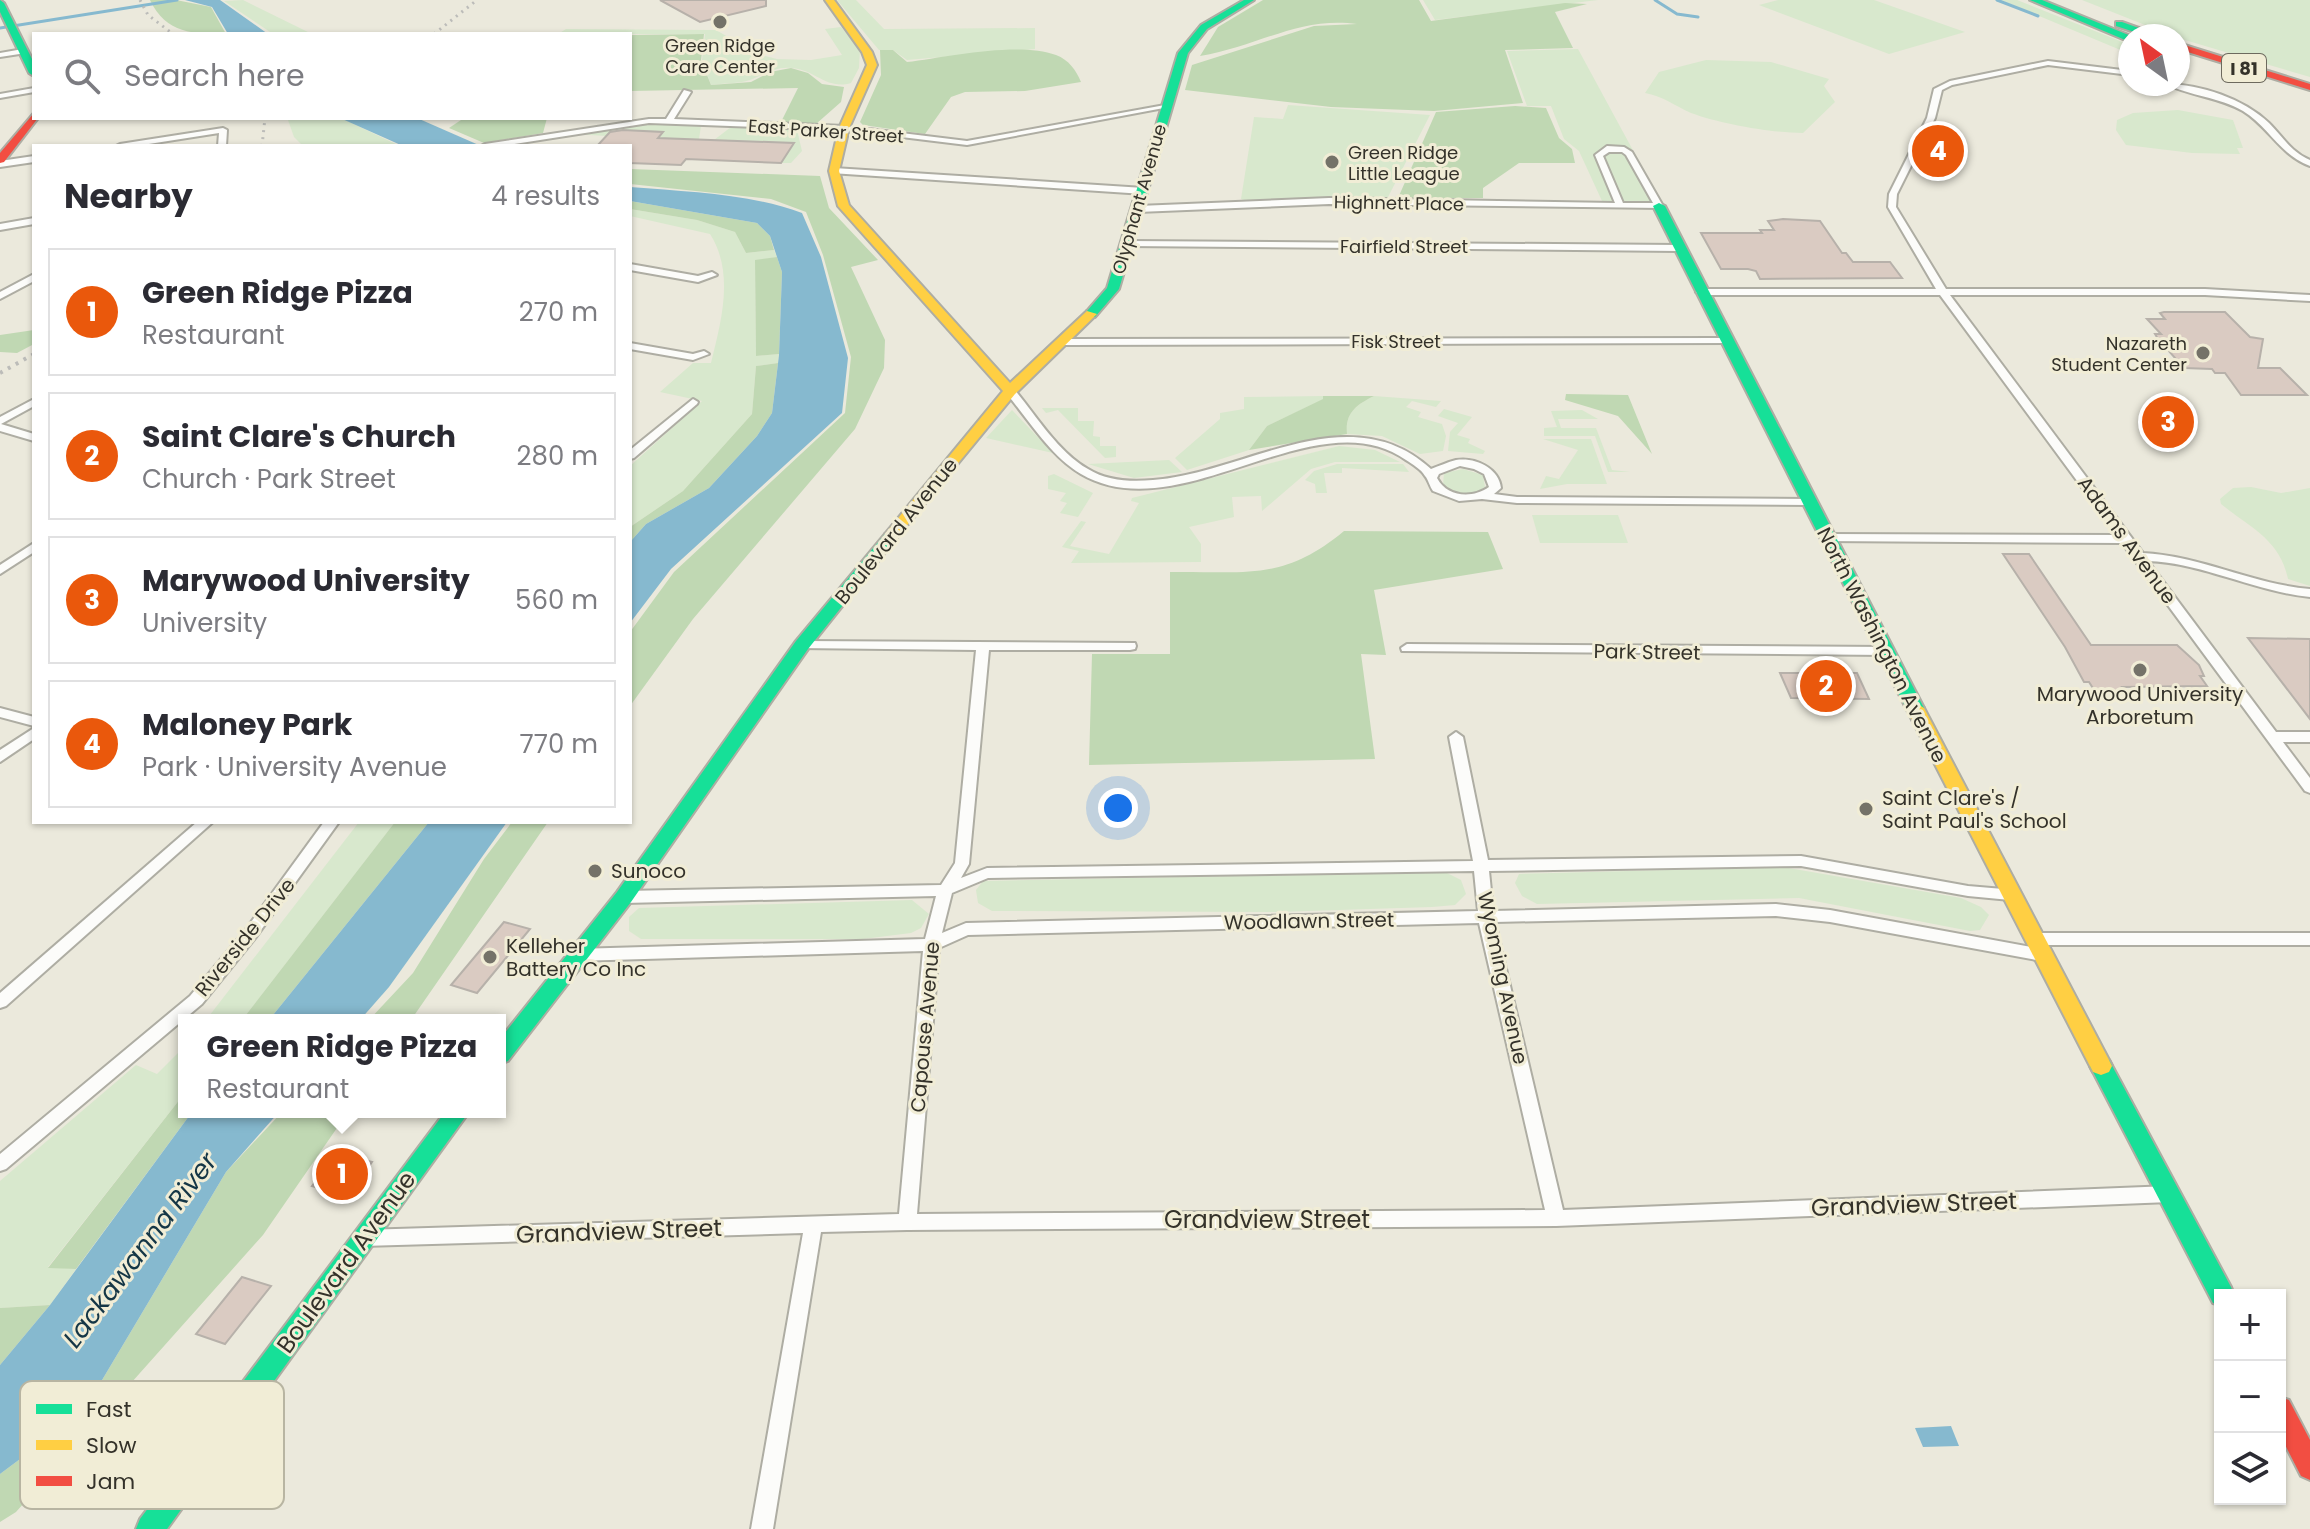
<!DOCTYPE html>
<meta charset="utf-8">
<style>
:root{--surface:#fff;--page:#f7f7f7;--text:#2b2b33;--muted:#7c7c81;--line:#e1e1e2;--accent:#ea580c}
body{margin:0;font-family:Poppins,sans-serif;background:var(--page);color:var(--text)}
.controls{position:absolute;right:24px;bottom:24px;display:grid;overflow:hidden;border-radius:0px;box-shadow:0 2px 6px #0004}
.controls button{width:72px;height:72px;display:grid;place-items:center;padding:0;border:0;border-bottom:2px solid var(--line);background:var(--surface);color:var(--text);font:40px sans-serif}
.compass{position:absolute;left:2118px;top:24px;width:72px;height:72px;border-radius:50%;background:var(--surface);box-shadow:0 2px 6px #0004;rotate:327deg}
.you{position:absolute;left:1118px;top:808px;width:28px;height:28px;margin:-20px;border:6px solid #fff;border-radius:50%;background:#1a73e8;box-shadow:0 0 0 12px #1a73e833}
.badge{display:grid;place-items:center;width:52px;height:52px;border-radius:50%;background:var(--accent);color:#fff;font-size:26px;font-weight:700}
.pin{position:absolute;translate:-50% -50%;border:4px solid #fff;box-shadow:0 2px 8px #0006}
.popup{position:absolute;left:178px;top:1014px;width:328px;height:104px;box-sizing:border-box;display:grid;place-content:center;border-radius:0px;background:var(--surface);filter:drop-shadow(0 2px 6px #0005);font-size:26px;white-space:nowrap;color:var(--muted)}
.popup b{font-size:30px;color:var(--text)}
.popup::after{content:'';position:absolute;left:50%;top:100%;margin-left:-16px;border:16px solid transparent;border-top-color:var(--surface)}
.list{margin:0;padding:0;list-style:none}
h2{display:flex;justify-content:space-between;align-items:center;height:104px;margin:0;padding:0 32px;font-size:34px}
h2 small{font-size:26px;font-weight:400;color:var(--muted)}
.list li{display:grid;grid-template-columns:52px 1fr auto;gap:24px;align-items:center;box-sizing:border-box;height:128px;margin:0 16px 16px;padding:0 16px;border:2px solid var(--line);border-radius:0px}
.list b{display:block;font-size:30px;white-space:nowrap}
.list p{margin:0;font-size:26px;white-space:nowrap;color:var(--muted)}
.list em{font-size:26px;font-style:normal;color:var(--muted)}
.icon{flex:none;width:44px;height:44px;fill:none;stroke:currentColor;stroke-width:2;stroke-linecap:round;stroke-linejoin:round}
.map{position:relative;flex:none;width:2310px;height:1529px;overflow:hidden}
.search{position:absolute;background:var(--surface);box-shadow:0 2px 6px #0004;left:32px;top:32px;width:600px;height:88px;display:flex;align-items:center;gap:20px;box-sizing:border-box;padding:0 28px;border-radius:0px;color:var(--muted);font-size:30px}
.panel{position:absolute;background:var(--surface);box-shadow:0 2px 6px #0004;left:32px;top:144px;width:600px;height:680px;border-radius:0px}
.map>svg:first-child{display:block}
.green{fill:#d8e8cd}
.forest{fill:#c0d8b3}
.water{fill:#86b9cf}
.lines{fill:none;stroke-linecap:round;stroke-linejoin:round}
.stream{stroke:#86b9cf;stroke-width:3}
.building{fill:#dacbc2;stroke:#b7b1aa;stroke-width:2}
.street-casing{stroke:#aeada3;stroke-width:4}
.fast-casing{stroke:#aeada3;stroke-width:4}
.slow-casing{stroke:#aeada3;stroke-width:4}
.jam-casing{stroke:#aeada3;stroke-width:4}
.street{fill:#fcfcfa;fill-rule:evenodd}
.fast{fill:#16e098;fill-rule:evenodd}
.slow{fill:#ffcf43;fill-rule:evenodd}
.jam{fill:#f24e42;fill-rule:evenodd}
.rail-far1{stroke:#bcbcb9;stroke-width:3;stroke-dasharray:2 5;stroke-linecap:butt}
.rail{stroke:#bcbcb9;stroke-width:4;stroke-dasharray:3 6;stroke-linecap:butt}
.poi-dot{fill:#747268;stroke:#f1edd6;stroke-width:3}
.labels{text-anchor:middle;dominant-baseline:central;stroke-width:6;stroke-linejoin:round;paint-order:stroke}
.far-poi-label{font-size:18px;fill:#34322a;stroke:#f1edd6}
.shield{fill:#f1edd6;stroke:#6d6a5e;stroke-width:2}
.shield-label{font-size:18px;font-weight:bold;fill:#34322a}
.far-street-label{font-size:18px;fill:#34322a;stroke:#f1edd6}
.street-label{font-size:20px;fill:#34322a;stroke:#f1edd6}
.poi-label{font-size:20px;fill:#34322a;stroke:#f1edd6;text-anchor:start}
.near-street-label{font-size:24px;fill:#34322a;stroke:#f1edd6}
.near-water-label{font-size:26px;font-style:italic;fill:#143646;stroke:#f1edd6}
.key{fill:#f1edd6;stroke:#b8b5a2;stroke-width:2}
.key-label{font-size:22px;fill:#34322a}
</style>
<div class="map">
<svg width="2310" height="1529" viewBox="0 0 2310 1529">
<rect width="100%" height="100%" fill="#ebe9dc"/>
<!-- green -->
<g class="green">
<path d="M243 0 312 34H273L224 1Z"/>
<path d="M837 0H856L884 29 1035 28V49L907 60 893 50H879Z"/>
<path d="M1423 0H1598L1435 20Z"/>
<path d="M1778 0H1874L1965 32 1889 54 1759 5Z"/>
<path d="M2001 0H2017L2130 45V54Z"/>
<path d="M2082 0H2310V77L2178 38Z"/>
<path d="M841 27 860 49 859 68 851 83C826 90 816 70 792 68 776 66 764 75 750 80 738 84 723 83 711 85L702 60 705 34H558L566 29 716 30 757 54 777 59 811 60 842 55 825 29Z"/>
<path d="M1578 49 1661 202 1602 201 1579 151 1564 139 1551 106H1527L1507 51Z"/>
<path d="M1706 60 1771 62 1829 79 1824 86 1835 102 1803 133C1772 133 1721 124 1691 113 1675 106 1663 96 1645 93L1659 72Z"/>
<path d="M1288 105 1430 115 1387 199 1250 202 1241 199 1254 117 1283 119Z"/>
<path d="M2178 110 2233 120 2243 148H2237L2240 154 2192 153 2126 145 2116 130 2117 120 2133 113Z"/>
<path d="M297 118H341L400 146H303L294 137 288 120Z"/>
<path d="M643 124 701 126 699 139 658 138 662 132 612 130 606 136 575 134Z"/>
<path d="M731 127 797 130 802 151 791 163H781L793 143 714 140Z"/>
<path d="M630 209 697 220 735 232 746 253 774 250 777 257 755 261 756 356 779 354 778 363 756 366 752 414 683 491 630 527V466L702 401 660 392 693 363H711C721 322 735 273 710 234L630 216Z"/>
<path d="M1323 396 1324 399 1267 426 1249 450 1187 470 1175 458 1220 419V413L1244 409V397Z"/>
<path d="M1374 396 1441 401 1436 407 1412 401 1406 407 1421 412 1418 417 1442 424 1446 436 1443 451 1420 454 1382 436 1347 434C1345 413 1356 405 1374 396Z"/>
<path d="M1042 408H1078V421H1094L1093 436 1100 437V446H1116V457L1105 458 1058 410 1046 413Z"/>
<path d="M1444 409 1472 417 1457 435 1470 439 1468 443 1485 451 1483 454 1448 451 1450 432 1458 423 1438 416Z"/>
<path d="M1012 410 1053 453 986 438Z"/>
<path d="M1582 410 1598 419H1558L1561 428H1596L1612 470 1630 472H1608L1595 436H1544V428L1557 427 1551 411Z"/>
<path d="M1543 439H1591L1607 484H1567L1540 489 1546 476 1559 479 1578 450Z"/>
<path d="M1339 446 1375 450 1400 462H1335L1311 469 1262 511 1261 496 1232 497 1234 517 1189 527 1201 544V562L1071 563 1079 551 1062 547 1081 521 1086 522 1070 546 1109 554 1139 503 1131 501 1132 498Z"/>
<path d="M1169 460 1182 472 1134 478 1088 464Z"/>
<path d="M1337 464H1403L1409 472 1342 468V473H1324L1327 493H1316L1315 484 1305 480 1314 471Z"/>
<path d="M1463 469 1483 475 1485 487C1472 497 1455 495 1443 485L1444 473Z"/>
<path d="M1054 474 1093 493 1078 517 1060 513 1067 503 1060 501 1066 493 1048 489V476Z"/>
<path d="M2251 487 2281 493 2310 488V586L2288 579C2280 539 2249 527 2221 504L2220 499 2233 488Z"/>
<path d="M1532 515H1618L1628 543H1540Z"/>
<path d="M359 822H395L242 1020H206Z"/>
<path d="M1783 867 1961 898 1981 907 1989 915 1980 930 1970 931 1799 898 1537 904 1522 896 1515 883 1519 874Z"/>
<path d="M1445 872 1461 880 1466 894 1455 905 1432 907 1277 912 992 911 978 903 976 890 983 881Z"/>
<path d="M912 900 929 914 921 928 911 933 863 939H641L629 931V917L639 908Z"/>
<path d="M184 1047V1094L48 1267 76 1269 50 1305 0 1308V1181L136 1065 157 1074Z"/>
</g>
<!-- forest -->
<g class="forest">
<path d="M150 0H176L211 7 226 34C194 34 166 34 150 0Z"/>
<path d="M1263 0H1419L1431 21 1565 3 1587 4 1555 12 1573 48 1505 50 1523 103 1434 111 1331 107 1185 90 1192 65 1314 26 1357 24C1299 16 1257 47 1200 56L1218 27Z"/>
<path d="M704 34 701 60 711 85 751 82 770 72 791 68 808 73 822 84 844 87 841 102 816 124H780L798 88 630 91V35Z"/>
<path d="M880 50H893L907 62C947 57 1019 41 1056 55 1069 60 1076 70 1081 82L1025 91 965 92 951 97 925 134 863 125 860 122 881 75Z"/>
<path d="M1515 106 1546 108 1559 138 1572 149 1575 163H1519L1483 188V198H1398L1436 112Z"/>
<path d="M464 118H547L543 133 484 143 449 128Z"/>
<path d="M630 169 820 176 829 208 878 260 851 267 885 340 884 368 855 429 693 619 630 706V632L674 572 845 413 851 357 823 255 806 212 771 199 630 184Z"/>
<path d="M630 201 757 223 770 236 774 250 746 253 735 232 697 220 630 209Z"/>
<path d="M777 257 782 272 779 354 756 356 755 260Z"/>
<path d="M34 330V344L17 353 0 352V335Z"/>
<path d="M778 363 772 413 757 436 709 488 646 524 630 542V527L683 491 752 414 756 366Z"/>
<path d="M1566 394 1628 395 1652 454 1618 416 1565 400Z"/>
<path d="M1323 396H1374C1356 405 1345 413 1347 434L1249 450 1267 426 1323 399Z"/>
<path d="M1344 531 1488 532 1503 569 1374 590 1386 655 1361 654 1375 759 1089 765 1092 654H1170V572C1244 571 1283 582 1344 531Z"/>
<path d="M395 822H429L269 1020H242Z"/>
<path d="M512 822H548L411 1020H369L413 973 484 859Z"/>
<path d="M184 1094V1112H192L76 1269 48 1268Z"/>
<path d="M282 1112H348L263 1235 16 1512 0 1522V1474L83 1412 226 1172Z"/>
<path d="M50 1305 0 1365V1308Z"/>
</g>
<!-- water -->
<g class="water">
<path d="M185 0H220L268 34H228L212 7Z"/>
<path d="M340 118H417L481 146H403Z"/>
<path d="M630 187C689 192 747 193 802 213L821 257 848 358 842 413 671 569 630 623V542L646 524 709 488 757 436 772 413 779 355 782 272 770 236 757 223 630 201Z"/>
<path d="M429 822H507L389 987 360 1020H269Z"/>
<path d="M192 1112H279L226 1172 83 1412 0 1474V1365L50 1305Z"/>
<path d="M1951 1426 1959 1446 1923 1447 1915 1428Z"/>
</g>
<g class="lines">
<!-- stream -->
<g class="stream">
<path d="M1655 0 1677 14 1698 17"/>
<path d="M1997 0 2038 16"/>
<path d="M0 28 177 0"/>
</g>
</g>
<!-- building -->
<g class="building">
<path d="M660 0H766V6L700 22Z"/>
<path d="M623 130 663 132 658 138 794 143 781 163 686 159 681 165 630 163V146H597L610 132Z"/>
<path d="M1783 219 1820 221 1842 253H1846L1853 262H1890L1902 278 1760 279 1756 271 1748 269H1721L1701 233H1762L1760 230H1774L1768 221Z"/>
<path d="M2164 312H2225L2250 337 2263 339 2258 368H2280L2307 395H2241L2225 373H2215L2212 369 2184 368 2158 339 2155 334H2161L2147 319H2165L2160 313Z"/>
<path d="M2003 554H2029L2091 645H2177L2199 665 2204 676H2200L2207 686 2122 687 2125 693H2096L2089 682H2084L2065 647Z"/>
<path d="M2248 638 2310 639V719Z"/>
<path d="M1780 673H1857L1869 699 1791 698Z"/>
<path d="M504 922 530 929 477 993 451 985Z"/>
<path d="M335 1154 372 1162 350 1195 312 1186Z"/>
<path d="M242 1277 271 1286 225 1344 196 1334Z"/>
</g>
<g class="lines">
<!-- street casing -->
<g class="street-casing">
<g id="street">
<path d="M23 49H26V53L0 57V53Z"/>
<path d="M2048 61 2130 71V75L2048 65 1952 85 1942 90 1935 118 1897 194 1896 207 1946 289H2205L2310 295V301L2205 295H1950L2143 553C2201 556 2252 584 2310 589V597C2253 591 2203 563 2148 561L2276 732H2310V742H2283L2310 778V793L2305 791 2122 543 1823 541V535L1827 534 2117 535 1940 295H1701L1696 292 1701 289H1936L1888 207 1889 194 1927 118 1934 89 1950 81Z"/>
<path d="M2166 84C2200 84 2244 99 2269 123 2283 137 2291 152 2310 160V166C2280 155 2269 127 2243 111 2219 97 2190 96 2166 84Z"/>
<path d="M34 88V92L0 98V94Z"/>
<path d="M684 90 691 92 674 119 844 126 967 141 1165 105 1169 107 967 145 844 130 649 123 501 146H481L485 144 649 119H666Z"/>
<path d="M223 128 227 130 226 146H218L219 133 136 146H116L120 144Z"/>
<path d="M1607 146 1624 147 1632 152 1663 206 1662 208 1329 204 1138 212 1134 209 1138 206 1329 198 1615 203 1595 155ZM1609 152H1622L1626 155 1653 203H1623L1603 156Z"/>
<path d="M34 156V162L0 167V161Z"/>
<path d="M834 168 1144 188 1148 191 1144 194 831 173V169Z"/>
<path d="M34 218V224L0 230V224Z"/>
<path d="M1129 241 1679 245 1684 248 1679 251 1126 246 1124 244Z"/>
<path d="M630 264 698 276 712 272 717 275 698 282 630 270Z"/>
<path d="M34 274V281L0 299V292Z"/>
<path d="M1727 338 1732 341 1731 343 1065 345 1060 342 1065 339Z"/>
<path d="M630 343 693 354 704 351 709 354 693 360 630 349Z"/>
<path d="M1010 388 1014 389C1036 415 1057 451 1088 469 1107 481 1131 482 1153 480 1245 473 1350 394 1431 469 1439 466 1448 462 1456 460 1475 457 1499 468 1501 488L1494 494 1517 497 1809 499 1815 502 1809 505 1517 503 1482 499 1459 501 1433 491C1430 487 1428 479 1425 476 1421 469 1412 464 1406 460 1316 396 1180 532 1081 474 1050 456 1029 420 1006 393L1005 391ZM1460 466 1474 469 1484 474 1489 487C1472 499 1447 497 1437 478L1439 474Z"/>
<path d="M34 399V406L1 424 34 434V441L0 431V417Z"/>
<path d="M693 399 698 402 697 404 634 458 630 459V450Z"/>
<path d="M34 543V552L0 574V565Z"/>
<path d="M802 641 1135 643 1136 646 1135 649 1130 650H989L969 864 961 878 987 868 1473 861 1449 737 1456 732 1463 737 1488 860 1801 856 1968 886 2015 890 2018 894 2015 898 2010 900 1968 896 1801 866 1489 871 1493 911 1776 904 1830 910 2042 949 2048 951 2050 955 2048 959 2042 961 1830 922 1776 916 1495 922 1563 1210 2170 1186 2176 1189 2179 1194 2176 1199 2170 1202 1556 1226 907 1230 821 1232 773 1529H751L803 1233 363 1246 357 1244 354 1238 357 1232 363 1230 899 1214 923 951 576 961 570 959 568 955 570 951 576 949 925 939 936 896 624 903 619 901 616 897 619 893 624 891 941 885 955 863 976 650 797 648 796 645 797 642ZM1474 871 1478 911 966 923 942 933 952 893 988 878ZM1479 923 1545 1210 917 1214 939 948 968 935Z"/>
<path d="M1407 644 1886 647 1892 651 1886 655 1402 651 1401 648Z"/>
<path d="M0 708 34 717V726L0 717Z"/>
<path d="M34 728V739L0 762V750Z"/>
<path d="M197 822H213L6 1006 0 1008V993Z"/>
<path d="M324 822H339L256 937 202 1004 6 1169 0 1171V1154L190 996 246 929Z"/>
<path d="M2034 933H2310V945H2034L2028 943 2026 939 2028 935Z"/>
</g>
</g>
<!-- fast casing -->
<g class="fast-casing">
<g id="fast">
<path d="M0 0 4 3 34 63V76L29 73 0 12Z"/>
<path d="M1244 0H1254L1207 29 1188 53 1119 289 1095 317H1087V311L1107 288 1178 53 1201 25Z"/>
<path d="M2030 0H2042L2131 36 2130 42Z"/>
<path d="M2116 22H2122L2161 36H2147L2116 26Z"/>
<path d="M1659 203 1665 206 1924 708 1921 712 1915 714 1906 708 1653 206Z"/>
<path d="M890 532 895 534V540L808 649 631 902 508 1061 500 1064V1039L617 892 796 641 885 534Z"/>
<path d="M2101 1057 2109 1060 2231 1287 2234 1295H2220V1305L2213 1303 2090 1066 2093 1060Z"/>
<path d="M445 1112H469L167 1529H136L140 1519Z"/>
</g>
</g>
<!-- slow casing -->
<g class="slow-casing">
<g id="slow">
<path d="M825 0H834L872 52 877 65 849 128 839 171 849 205 1010 383 1087 311 1097 314 1015 394 895 540H885V534L1003 391 838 206 829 171 839 128 867 65 862 52Z"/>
<path d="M1915 702 1924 708 2109 1060 2112 1066 2109 1072 2101 1075 2093 1072 1906 708Z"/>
</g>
</g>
<!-- jam casing -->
<g class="jam-casing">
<g id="jam">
<path d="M2178 43 2310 84V90L2178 49Z"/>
<path d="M34 113V118H38L4 162 0 163V153Z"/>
<path d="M2280 1397 2289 1400 2310 1440V1480L2301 1476 2280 1435Z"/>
</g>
</g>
<!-- street -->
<use href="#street" class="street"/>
<!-- fast -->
<use href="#fast" class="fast"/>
<!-- slow -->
<use href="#slow" class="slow"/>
<!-- jam -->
<use href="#jam" class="jam"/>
<!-- rail-far1 -->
<g class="rail-far1">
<path d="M140 0 148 15 173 34"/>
<path d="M434 34 477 0"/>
<path d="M262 146 265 118"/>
</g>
<!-- rail -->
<path class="rail" d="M0 373 34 354"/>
</g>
<!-- markers -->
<g class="poi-dot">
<circle cx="720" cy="22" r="8"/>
<circle cx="1332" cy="162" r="8"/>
<circle cx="2203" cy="353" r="8"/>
<circle cx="2140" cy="670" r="8"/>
<circle cx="1866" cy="809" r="8"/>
<circle cx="595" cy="871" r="8"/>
<circle cx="490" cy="957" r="8"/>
</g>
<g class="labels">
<!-- far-poi labels -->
<g class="far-poi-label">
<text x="720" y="45">Green Ridge<tspan x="720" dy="21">Care Center</tspan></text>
<text x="1348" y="152" text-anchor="start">Green Ridge<tspan x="1348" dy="21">Little League</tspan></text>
<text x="2187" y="343" text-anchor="end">Nazareth<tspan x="2187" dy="21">Student Center</tspan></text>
</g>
<!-- shield labels -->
<rect class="shield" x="2222" y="54" width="44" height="28" rx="6"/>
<g class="shield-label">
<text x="2244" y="68">I 81</text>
</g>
<!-- far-street labels -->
<g class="far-street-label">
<text transform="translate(826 131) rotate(4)">East Parker Street</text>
<text transform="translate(1139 199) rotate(-74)">Olyphant Avenue</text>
<text transform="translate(1399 203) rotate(1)">Highnett Place</text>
<text x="1404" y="246">Fairfield Street</text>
<text x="1396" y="341">Fisk Street</text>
</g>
<!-- street labels -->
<g class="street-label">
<text transform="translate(896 531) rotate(-51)">Boulevard Avenue</text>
<text transform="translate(2127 540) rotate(54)">Adams Avenue</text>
<text transform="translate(1882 645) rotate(63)">North Washington Avenue</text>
<text transform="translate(1647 652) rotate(1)">Park Street</text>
<text transform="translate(1309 921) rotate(-1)">Woodlawn Street</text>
<text transform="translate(245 937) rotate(-51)">Riverside Drive</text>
<text transform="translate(1503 978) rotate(78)">Wyoming Avenue</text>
<text transform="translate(925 1027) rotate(-85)">Capouse Avenue</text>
</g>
<!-- poi labels -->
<g class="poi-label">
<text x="2140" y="694" text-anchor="middle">Marywood University<tspan x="2140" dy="23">Arboretum</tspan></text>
<text x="1882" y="798">Saint Clare's /<tspan x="1882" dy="23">Saint Paul's School</tspan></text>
<text x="611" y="871">Sunoco</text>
<text x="506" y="946">Kelleher<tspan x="506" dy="23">Battery Co Inc</tspan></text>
</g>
<!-- near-street labels -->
<g class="near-street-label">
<text transform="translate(1914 1204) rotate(-2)">Grandview Street</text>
<text x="1267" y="1219">Grandview Street</text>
<text transform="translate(619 1231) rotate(-2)">Grandview Street</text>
<text transform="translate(346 1262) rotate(-54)">Boulevard Avenue</text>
</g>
<!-- near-water labels -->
<g class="near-water-label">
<text transform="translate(140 1250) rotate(-53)">Lackawanna River</text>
</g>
</g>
<!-- legend -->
<rect x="20" y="1381" width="264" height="128" rx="12" class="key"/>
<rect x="36" y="1404" width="36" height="10" fill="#16e098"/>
<rect x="36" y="1440" width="36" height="10" fill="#ffcf43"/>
<rect x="36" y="1476" width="36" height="10" fill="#f24e42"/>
<g class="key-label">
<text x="86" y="1417">Fast</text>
<text x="86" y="1453">Slow</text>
<text x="86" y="1489">Jam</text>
</g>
</svg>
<div class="controls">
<button>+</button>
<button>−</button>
<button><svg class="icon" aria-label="layers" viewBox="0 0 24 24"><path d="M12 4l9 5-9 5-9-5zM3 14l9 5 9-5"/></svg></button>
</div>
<svg class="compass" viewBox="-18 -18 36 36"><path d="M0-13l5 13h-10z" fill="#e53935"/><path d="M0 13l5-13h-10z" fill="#7c7c81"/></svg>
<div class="you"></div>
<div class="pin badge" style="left:342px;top:1174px">1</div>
<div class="popup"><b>Green Ridge Pizza</b>Restaurant</div>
<div class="pin badge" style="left:1826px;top:686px">2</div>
<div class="pin badge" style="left:2168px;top:422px">3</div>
<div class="pin badge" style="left:1938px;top:151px">4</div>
<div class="search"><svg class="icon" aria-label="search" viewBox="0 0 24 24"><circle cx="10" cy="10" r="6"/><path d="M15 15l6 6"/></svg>Search here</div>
<section class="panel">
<h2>Nearby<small>4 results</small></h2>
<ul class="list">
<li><span class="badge">1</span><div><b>Green Ridge Pizza</b><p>Restaurant</p></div><em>270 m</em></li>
<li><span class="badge">2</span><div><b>Saint Clare's Church</b><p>Church · Park Street</p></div><em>280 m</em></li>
<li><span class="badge">3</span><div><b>Marywood University</b><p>University</p></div><em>560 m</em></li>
<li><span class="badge">4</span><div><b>Maloney Park</b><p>Park · University Avenue</p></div><em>770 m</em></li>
</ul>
</section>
</div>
